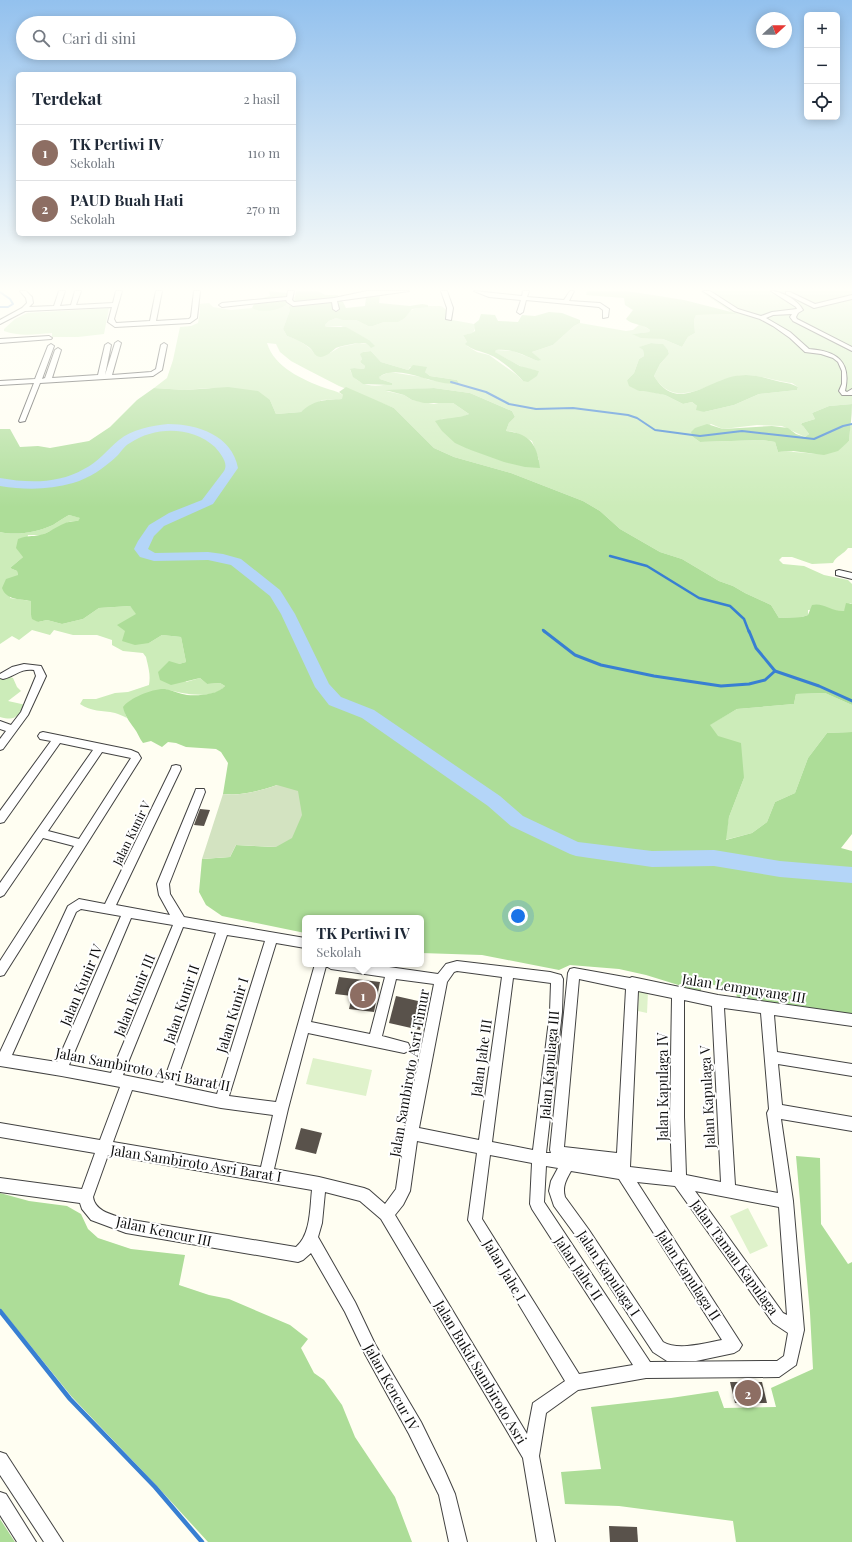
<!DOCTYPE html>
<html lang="id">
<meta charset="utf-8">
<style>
:root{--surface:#fff;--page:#f6f6f7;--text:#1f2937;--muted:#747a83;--line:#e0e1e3;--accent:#0b8043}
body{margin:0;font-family:"Playfair Display",serif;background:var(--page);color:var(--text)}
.controls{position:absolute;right:12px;top:12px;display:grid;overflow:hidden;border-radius:6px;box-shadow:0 2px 10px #0003}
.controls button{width:36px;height:36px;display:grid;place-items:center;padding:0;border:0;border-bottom:1px solid var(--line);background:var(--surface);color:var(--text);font:20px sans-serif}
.compass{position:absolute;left:756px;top:12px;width:36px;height:36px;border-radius:50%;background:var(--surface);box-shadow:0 2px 10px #0003;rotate:69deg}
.you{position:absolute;left:518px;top:916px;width:14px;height:14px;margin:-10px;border:3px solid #fff;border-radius:50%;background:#1a73e8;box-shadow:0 0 0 6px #1a73e833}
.badge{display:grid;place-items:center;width:26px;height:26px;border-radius:50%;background:var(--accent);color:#fff;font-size:13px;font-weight:700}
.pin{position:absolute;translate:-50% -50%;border:2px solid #fff;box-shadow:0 1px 4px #0006}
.popup{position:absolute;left:302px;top:915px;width:122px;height:52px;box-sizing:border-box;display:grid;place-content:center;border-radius:6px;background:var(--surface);filter:drop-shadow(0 1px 3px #0005);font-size:13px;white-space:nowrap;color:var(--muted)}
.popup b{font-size:15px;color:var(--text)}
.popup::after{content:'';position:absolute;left:50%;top:100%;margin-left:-8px;border:8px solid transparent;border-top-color:var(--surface)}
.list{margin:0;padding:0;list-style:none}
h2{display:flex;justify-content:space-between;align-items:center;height:52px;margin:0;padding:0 16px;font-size:17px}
h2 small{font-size:13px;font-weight:400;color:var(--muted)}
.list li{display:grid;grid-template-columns:26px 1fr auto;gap:12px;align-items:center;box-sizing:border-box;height:56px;padding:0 16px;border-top:1px solid var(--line)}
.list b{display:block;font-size:15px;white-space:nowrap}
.list p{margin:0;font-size:13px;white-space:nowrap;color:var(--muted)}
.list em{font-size:13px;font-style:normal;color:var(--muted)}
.icon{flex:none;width:22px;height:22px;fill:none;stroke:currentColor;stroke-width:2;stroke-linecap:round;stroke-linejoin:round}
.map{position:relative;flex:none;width:852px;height:1542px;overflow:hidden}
.search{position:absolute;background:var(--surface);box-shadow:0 2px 10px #0003;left:16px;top:16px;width:280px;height:44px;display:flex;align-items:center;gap:10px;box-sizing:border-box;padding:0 14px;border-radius:22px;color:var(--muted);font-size:15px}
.panel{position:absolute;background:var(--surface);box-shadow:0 2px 10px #0003;left:16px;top:72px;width:280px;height:164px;border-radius:6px}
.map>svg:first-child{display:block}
.green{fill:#ccecb9;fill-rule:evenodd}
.forest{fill:#addd98}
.cemetery{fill:#d3e3c1}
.pitch{fill:#dff2cb}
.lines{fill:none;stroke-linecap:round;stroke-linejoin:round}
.stream-far3{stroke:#387fd2;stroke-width:2}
.stream-far2{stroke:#387fd2;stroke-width:2.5}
.stream-far1{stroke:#387fd2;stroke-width:3}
.stream{stroke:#387fd2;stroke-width:4.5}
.river{fill:#b4d5f8;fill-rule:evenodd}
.building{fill:#59524b}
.minor-casing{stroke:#424242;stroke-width:2}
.minor{fill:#fff;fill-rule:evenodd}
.labels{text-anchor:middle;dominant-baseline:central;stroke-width:4;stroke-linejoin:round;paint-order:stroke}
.street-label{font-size:12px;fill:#0f0f0f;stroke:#fff}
.near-street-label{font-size:14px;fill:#0f0f0f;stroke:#fff}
</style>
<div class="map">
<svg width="852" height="1542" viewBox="0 0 852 1542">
<rect width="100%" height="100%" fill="#fffef2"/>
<!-- green -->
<g class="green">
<path d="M700 291H852V404L829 406 812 413 815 419 802 423 801 425 803 426 809 434 805 437 782 426 757 425 723 429 711 424 693 437 700 442 762 440 775 442 778 452C784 452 789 451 794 452 818 454 828 457 849 441L850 427 852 424V548H848C844 554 836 556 833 563L812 564 792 557H782L779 560 783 564 804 566 824 575 848 580 852 584V604L850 603 844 611H837L830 609 808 610V615L802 617 779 618 771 605 745 593 733 586 719 581 682 559 660 552 620 529 600 511 583 501 511 473 454 457 434 448 394 408 339 386 306 369 291 361 280 352 276 344 267 343C274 367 303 380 325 388 331 390 337 391 343 395V399L322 400 301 412 276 414 270 400 209 388 185 390 154 388 167 378 173 360 180 327 191 326 198 323 200 312 199 304 209 303 213 307 231 310 252 308 259 310 280 308 287 299 295 297 283 329 287 336C297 339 308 345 314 353H330L340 347 359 343 367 344 369 340 341 326 326 327 325 325 329 321 336 318 348 320H356L368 326H373L384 322H393L405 318 410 311 414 309 428 306H441L447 310V319L474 324 475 328 473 333 463 335 467 342V346L477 352 489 355 517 375 523 381 539 371 524 368 494 352 496 350 513 351 538 361 540 360 532 352 553 345 574 326 580 323 626 331 633 330 640 324 650 330 649 332 633 334 663 339 682 347 688 337 695 333 694 320 696 315 738 314 731 312ZM651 343 662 344 668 350 669 354 660 364 654 376C677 414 712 378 744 375 756 374 779 382 792 383L798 387 797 390 759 394 734 405 704 412 692 402 683 404 665 395 644 390 639 391 627 380 634 373 639 359 644 356 643 350 640 347ZM371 351 381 362 408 370 410 367 425 372 430 376 457 380 459 383 429 380 422 377 390 372 378 377 380 379 392 383C375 388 357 387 350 370L354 368 364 369 365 366 360 362 362 359 361 355 363 352ZM434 388 470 393 512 411 515 417 509 423 506 431 514 432 532 441 539 460 468 449 441 419 460 418 469 414 453 403 443 402 434 404 412 400 404 395 386 391Z"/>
<path d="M109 308 104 334 78 337H52V333C36 334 20 337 4 331V329L15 319 27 313Z"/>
<path d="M69 515 81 518 78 521H71L42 535H28L23 557 10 568 17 571 18 575 10 598 31 601V615L38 622 47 620 62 624 83 619 99 608 130 606 137 614 149 643 162 635 181 637 186 662 179 664 186 682 200 678 207 684 220 683 225 686C212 701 181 693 164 689L125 713 127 718C123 716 119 714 115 713 102 710 91 712 80 704L83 699H96L115 693 128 692 149 685C151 675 148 666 146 657L143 653 123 651 112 645V640L97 635H73L54 630 50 635 32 630 19 640 12 636 0 644V532C16 536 38 532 53 525 58 522 63 518 69 515Z"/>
<path d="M0 674 13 678 17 687 21 691 8 701 26 705C16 717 16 721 0 717Z"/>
<path d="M825 693 852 705V732L827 733 808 758 795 793 775 802 767 822 752 833 725 840 729 817 744 778 709 725 737 709 794 704 796 694Z"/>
</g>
<!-- forest -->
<g class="forest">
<path d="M269 291 288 293 286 305C277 311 261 313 252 308L256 300 270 296Z"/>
<path d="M296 291H318L325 295H338L337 298 343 302 346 308 365 306 366 298 380 295 379 303 410 306 422 304 428 305V307L412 309 405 318 398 322H384L373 326H368L356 320H343L336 318 329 321 325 325 326 327H346L369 340 375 346 371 348C370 347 369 345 367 344 362 341 341 346 336 348 332 351 326 357 320 357 315 356 314 353 311 349 306 344 294 338 287 336L283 329 290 310 289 307 294 302Z"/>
<path d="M587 291H627L684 300 739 314 696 315 694 320 695 333 688 337 682 347 663 339 641 338 632 334 649 332 650 330C643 324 632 325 626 319L633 310 625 305 624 298 586 295Z"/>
<path d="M549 312 562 313 580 320V323L574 326 553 345 532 352 541 360 538 361C523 355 512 348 496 350L495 352 520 366 539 371 537 376 528 382 523 381C515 372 501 359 488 354 480 351 472 350 465 344L467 342 463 335 472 333 475 331 474 324 479 320 481 314 495 315 498 321 518 322 522 315 535 316Z"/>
<path d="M651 343 663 344 668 350 669 354 660 364 654 376C676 413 706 382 735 376 751 373 763 377 777 381 785 383 791 383 798 387L797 390 759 394 734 405 704 412 696 410 697 406 692 402 683 404 665 395 644 391H639L629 386 627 380 634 373 639 359 644 356 643 350 639 347Z"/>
<path d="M371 351 381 362 408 370 413 365 427 367 425 372 430 376 457 380 459 383C434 388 400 362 379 377L380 379 392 383V385L363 384 353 377 350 369 354 368 364 369 365 366 360 362 362 359 360 354 363 352Z"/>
<path d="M228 387 258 391 270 400 276 414 301 412C315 399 325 400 342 399L343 395 339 392 346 387 394 408 434 448 454 457 511 473 583 501 600 511 620 529 660 552 682 559 719 581 733 586 745 593 771 605 779 618 802 617 808 615 812 605C823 602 832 612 844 611L846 603 852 604V705L825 693 796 694 794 704 737 709 710 725 718 736 741 743 744 778 729 817 726 840 752 833 767 822 775 802 795 793 808 758 827 733 852 732V834L841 848 852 851V1016L737 999 736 990 701 982V992L646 975 619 969 570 965 559 970 482 955 421 953V918H305V933L222 916 206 905 199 892 202 859 230 857 236 845 276 847 277 785C259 791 242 796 223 794L228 763 221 752 216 749 186 747 176 743 168 742 162 747 151 741 143 743C139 738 138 733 134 728 129 721 125 716 123 707 129 698 154 688 165 689 172 690 179 694 187 695 198 696 217 695 225 686L220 683 207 684 200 678 171 685 160 680 158 672 169 661 179 664 186 662 181 637 162 635 149 643 135 645 122 641 125 631 117 625 136 614 130 606 99 608 83 619 62 624 47 620 38 622 32 619 31 615V601C20 599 6 600 2 588L6 579 18 575 17 571 10 568 23 557 16 548 18 539C28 535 31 537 40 535 53 532 62 520 78 521L80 518 69 515C63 518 58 522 53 525 38 532 16 536 0 532V429H10L20 447 38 446 50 448 89 441 110 427 137 400 154 388 185 390Z"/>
<path d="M434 388 470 393 512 411 515 417 509 423 506 431C530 434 537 444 540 468L525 467 504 462 468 449 455 443 442 431 435 421C446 417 458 419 469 414L453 403H424L412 400 404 395 385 390Z"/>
<path d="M852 404C852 417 850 428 849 441L838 451 824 455 793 451 778 452 775 442 762 440 700 442 693 437 691 432 695 428 707 424 723 429 772 426 788 428 796 434 805 437 809 434 803 426 801 425 802 423 815 419 812 413 829 406Z"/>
<path d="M796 1156 820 1158 821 1224 848 1264 852 1262V1542H736L733 1521 619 1506 565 1504 561 1472 601 1469 591 1407 671 1398 718 1391 724 1408 776 1407 771 1388 813 1369 810 1313Z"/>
<path d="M0 1193 29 1201 67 1206 81 1214 88 1229 98 1238 131 1249 185 1255 179 1285 209 1295 229 1299 290 1325 308 1339 301 1348 314 1373 324 1380 342 1405 355 1437 395 1497 412 1542H208L156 1485 72 1397 0 1308Z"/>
<path d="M0 1519 15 1542H0Z"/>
</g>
<!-- cemetery -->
<path class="cemetery" d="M277 785 298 791 302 815 292 838 276 847 236 845 230 857 202 859 223 794C242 796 259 791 277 785Z"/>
<!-- pitch -->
<g class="pitch">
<path d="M639 990 648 992 647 1013 638 1011Z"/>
<path d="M313 1058 372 1070 366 1096 306 1084Z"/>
<path d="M748 1208 768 1246 750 1254 730 1216Z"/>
</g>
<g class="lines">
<!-- stream-far3 -->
<g class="stream-far3">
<path d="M0 292 10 299 13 304 8 307H0"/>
<path d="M451 382 486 392 509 404 536 409 573 408 628 415 637 418 655 430 700 436 742 431 814 439 843 426 852 424"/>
</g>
<!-- stream-far2 -->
<g class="stream-far2">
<path d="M610 556 647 566 699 598 730 606 744 619 749 632"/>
<path d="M543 630 545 632"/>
</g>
<!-- stream-far1 -->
<g class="stream-far1">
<path d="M544 631 575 655 601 665 654 676 721 686 749 684 765 680 775 671"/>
<path d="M749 631 756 648 775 671 819 686 852 701"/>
</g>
<!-- stream -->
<path class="stream" d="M0 1311 70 1399 155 1487 202 1542"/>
<!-- river -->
<path class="river" d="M168 424C197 424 232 435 238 468L213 504 164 526 154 536 148 549 155 553 208 552 223 554 241 559 280 590 295 614 329 684 341 697 374 710 500 796 523 816 578 842 652 851 714 850 780 861 852 867V883L780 877 714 866 652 867 576 856 570 854 511 826 488 806 362 718 329 705 315 687 281 614 270 596 231 565 208 560 154 561 140 557 134 549 138 541 149 525 169 513 202 500 224 471C229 463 220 453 215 447 192 426 155 426 130 443 124 446 121 452 117 456 104 468 90 478 73 483 49 490 25 490 0 486V478C28 483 58 484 84 469 98 462 107 450 119 440 132 429 151 426 168 424Z"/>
</g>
<!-- building -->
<g class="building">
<path d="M200 809 210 810 204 826 194 825Z"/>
<path d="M339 977 380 982 374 1012 349 1009 352 996 335 994Z"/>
<path d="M396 996 427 1003 420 1030 389 1023Z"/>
<path d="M301 1128 322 1133 316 1154 295 1149Z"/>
<path d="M730 1382H762L767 1403H735Z"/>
<path d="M609 1526 637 1527 638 1542H610Z"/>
</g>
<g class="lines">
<!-- minor casing -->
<g class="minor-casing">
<g id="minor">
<path d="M20 291H26L32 297 33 303 29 307 54 306 59 291H65L60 306 71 305 75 291H81L76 305 113 303 116 291H122L114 319 116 323 150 321 156 291H162L156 321 189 319 191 317 194 291H200L197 318 190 323 115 327 108 322 112 307 25 311 0 324V320L22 308 27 303 26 298Z"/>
<path d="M288 291H294L292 300 294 302 334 298 367 291H409L337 301 339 309 336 311 333 309 332 302 293 306 287 302 286 300 222 307 219 305 222 303 287 297Z"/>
<path d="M441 291H447L453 308 451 320 446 319 447 308Z"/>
<path d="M474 291 522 296 523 291H529L527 297 564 300 570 291H574L569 301 600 303 609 309 608 317 603 318V310L599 307 526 300 523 312 520 314 517 312 521 300 489 297Z"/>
<path d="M703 291H710L738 309 761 316 772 312 797 309 796 307 771 291C781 291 798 300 803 310L798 313 796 317 797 319 852 347V351L793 321 790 317 792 314 773 315 766 318 790 332 809 349C835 351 852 360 845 391L847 392 852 389V395H842L839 391 842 384V371L838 362 833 358 821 354 805 352 790 338 773 326 760 319 734 311Z"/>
<path d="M786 292H790L815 304 852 295V299L814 308 786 294Z"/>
<path d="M49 336 52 338 51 339 0 343V339Z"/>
<path d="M118 341 121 343 112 375 151 372 156 369 161 345 164 343 167 345 162 370 153 376 40 383 25 421 20 422 19 421 34 383 0 385V381L35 379 48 346 51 344 54 346 42 379 45 378 55 350 58 348 61 350 52 378 98 375 105 345 108 343 111 345 105 375 115 343Z"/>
<path d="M839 570 852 573V579L836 575V571Z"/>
<path d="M24 664 41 666 46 676 28 715 3 749 0 750V739L6 731 0 729V721L11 725 21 712 36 676 34 670C21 668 15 676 3 679L0 678V674L12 667Z"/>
<path d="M43 732 131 750 138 753 141 758 4 975 0 976V961L74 846 43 838 4 895 0 897V883L93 750 60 743 4 822 0 823V811L51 741 40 739 38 736 40 733ZM102 752 131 758 79 839 48 831Z"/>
<path d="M176 765 180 766 181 769 116 905 170 915 159 895 157 884 195 792 196 789H204L205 792 169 884 170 894 184 917 305 938V948L276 943 229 1096 276 1102 315 964H368L438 974 446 964 457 961 550 972 561 975 563 979 562 1012 546 1153H551L550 1150 568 973 570 969 574 968 630 978 632 977 718 995 852 1014V1026L774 1015 777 1052 852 1064V1076L778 1064 782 1105 852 1117V1131L781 1119 793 1201 804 1330 796 1365 779 1377 646 1378 578 1390 546 1413 539 1456 555 1542H537L523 1458 381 1219 360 1201 325 1192 322 1223 318 1237 355 1302 375 1344 421 1422 444 1469 455 1494 467 1542H449L439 1495 432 1481 409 1434 365 1354 345 1312 311 1253 303 1260 298 1262 126 1233 91 1220 82 1209 80 1203 0 1192V1178L82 1189 95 1153 0 1137V1123L100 1140 120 1087C80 1079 40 1072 0 1066V1052L68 906 79 899 105 904 171 769 172 766ZM81 909 121 916 57 1062 12 1055 76 912ZM131 918 173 925 111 1073 69 1065ZM183 927 216 933 163 1083 123 1075ZM227 935 265 941 217 1094 175 1085ZM326 966 331 969 385 977 370 1034 311 1022ZM457 971 502 977 479 1140 419 1128 447 982 454 972ZM513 978 551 983 550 1012 533 1150 492 1142ZM396 979 434 984 404 1133 396 1189 385 1204 369 1190 364 1188 319 1177 274 1169 288 1109 308 1033 404 1053 408 1051 410 1047 408 1043 382 1036ZM579 979 626 989 617 1153 564 1147ZM638 991 672 998 670 1117 672 1172 630 1167ZM684 1000 712 1006 721 1182 686 1175 684 1117ZM724 1008 761 1013 769 1109 767 1113 778 1193 735 1185ZM132 1090 221 1108 273 1115 261 1167 113 1142ZM417 1141 477 1153 468 1220 565 1381 533 1403 527 1434 395 1215 403 1205 410 1191ZM108 1155 312 1190C310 1207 311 1235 296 1247L126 1219C114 1215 95 1212 93 1197ZM490 1155 532 1163 530 1204 532 1209 633 1365 579 1374 482 1219ZM546 1166 558 1168 551 1181 549 1191 554 1206 579 1240 653 1352 667 1361H696L734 1353 739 1350 742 1345 637 1182 675 1186 773 1323 788 1333 784 1356 777 1361 650 1362 544 1202ZM571 1171 619 1179 722 1340C706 1343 678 1351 663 1342L589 1230 565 1197C562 1187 566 1180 571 1171ZM695 1191 779 1207 787 1315 783 1313Z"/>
<path d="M0 1452 6 1454 63 1542H44L0 1475Z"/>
<path d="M0 1492 6 1494 36 1542H17L0 1515Z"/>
</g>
</g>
<!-- minor -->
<use href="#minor" class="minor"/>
</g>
<!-- sky -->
<linearGradient id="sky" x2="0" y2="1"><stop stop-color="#93c1ee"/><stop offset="0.57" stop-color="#fffff9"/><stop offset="1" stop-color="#fffff9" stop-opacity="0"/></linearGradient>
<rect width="852" height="507" fill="url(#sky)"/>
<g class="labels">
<!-- street labels -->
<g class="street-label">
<text transform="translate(131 833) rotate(-64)">Jalan Kunir V</text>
</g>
<!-- near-street labels -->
<g class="near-street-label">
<text transform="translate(81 985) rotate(-67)">Jalan Kunir IV</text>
<text transform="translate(744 988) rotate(9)">Jalan Lempuyang III</text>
<text transform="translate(134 995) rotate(-68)">Jalan Kunir III</text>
<text transform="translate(181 1004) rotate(-71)">Jalan Kunir II</text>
<text transform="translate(232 1015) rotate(-73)">Jalan Kunir I</text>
<text transform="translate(481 1058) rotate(-82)">Jalan Jahe III</text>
<text transform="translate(549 1065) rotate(-85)">Jalan Kapulaga III</text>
<text transform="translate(143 1069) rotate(11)">Jalan Sambiroto Asri Barat II</text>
<text transform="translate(409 1073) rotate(-80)">Jalan Sambiroto Asri Timur</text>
<text transform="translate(662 1087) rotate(-90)">Jalan Kapulaga IV</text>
<text transform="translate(707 1097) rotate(-93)">Jalan Kapulaga V</text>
<text transform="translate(196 1163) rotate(9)">Jalan Sambiroto Asri Barat I</text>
<text transform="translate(164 1231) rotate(12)">Jalan Kencur III</text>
<text transform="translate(735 1257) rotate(54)">Jalan Taman Kapulaga</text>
<text transform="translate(579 1268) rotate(56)">Jalan Jahe II</text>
<text transform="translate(505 1270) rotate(59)">Jalan Jahe I</text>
<text transform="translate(609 1273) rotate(56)">Jalan Kapulaga I</text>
<text transform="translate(689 1275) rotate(57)">Jalan Kapulaga II</text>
<text transform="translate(481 1372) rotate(59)">Jalan Bukit Sambiroto Asri</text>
<text transform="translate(392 1387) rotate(61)">Jalan Kencur IV</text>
</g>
</g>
</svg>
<div class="controls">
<button>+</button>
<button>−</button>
<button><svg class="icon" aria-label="locate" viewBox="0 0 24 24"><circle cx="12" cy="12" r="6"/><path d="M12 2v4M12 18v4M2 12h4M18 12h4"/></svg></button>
</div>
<svg class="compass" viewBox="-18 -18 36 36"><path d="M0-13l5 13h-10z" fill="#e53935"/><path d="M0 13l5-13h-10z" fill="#747a83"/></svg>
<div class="you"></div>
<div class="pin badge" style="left:363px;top:995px;background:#8d6e63">1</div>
<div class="popup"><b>TK Pertiwi IV</b>Sekolah</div>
<div class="pin badge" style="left:748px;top:1393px;background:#8d6e63">2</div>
<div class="search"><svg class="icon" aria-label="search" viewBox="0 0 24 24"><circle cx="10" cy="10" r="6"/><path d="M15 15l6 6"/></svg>Cari di sini</div>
<section class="panel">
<h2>Terdekat<small>2 hasil</small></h2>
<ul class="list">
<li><span class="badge" style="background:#8d6e63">1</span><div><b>TK Pertiwi IV</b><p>Sekolah</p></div><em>110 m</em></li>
<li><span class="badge" style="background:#8d6e63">2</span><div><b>PAUD Buah Hati</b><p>Sekolah</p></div><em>270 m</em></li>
</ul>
</section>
</div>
